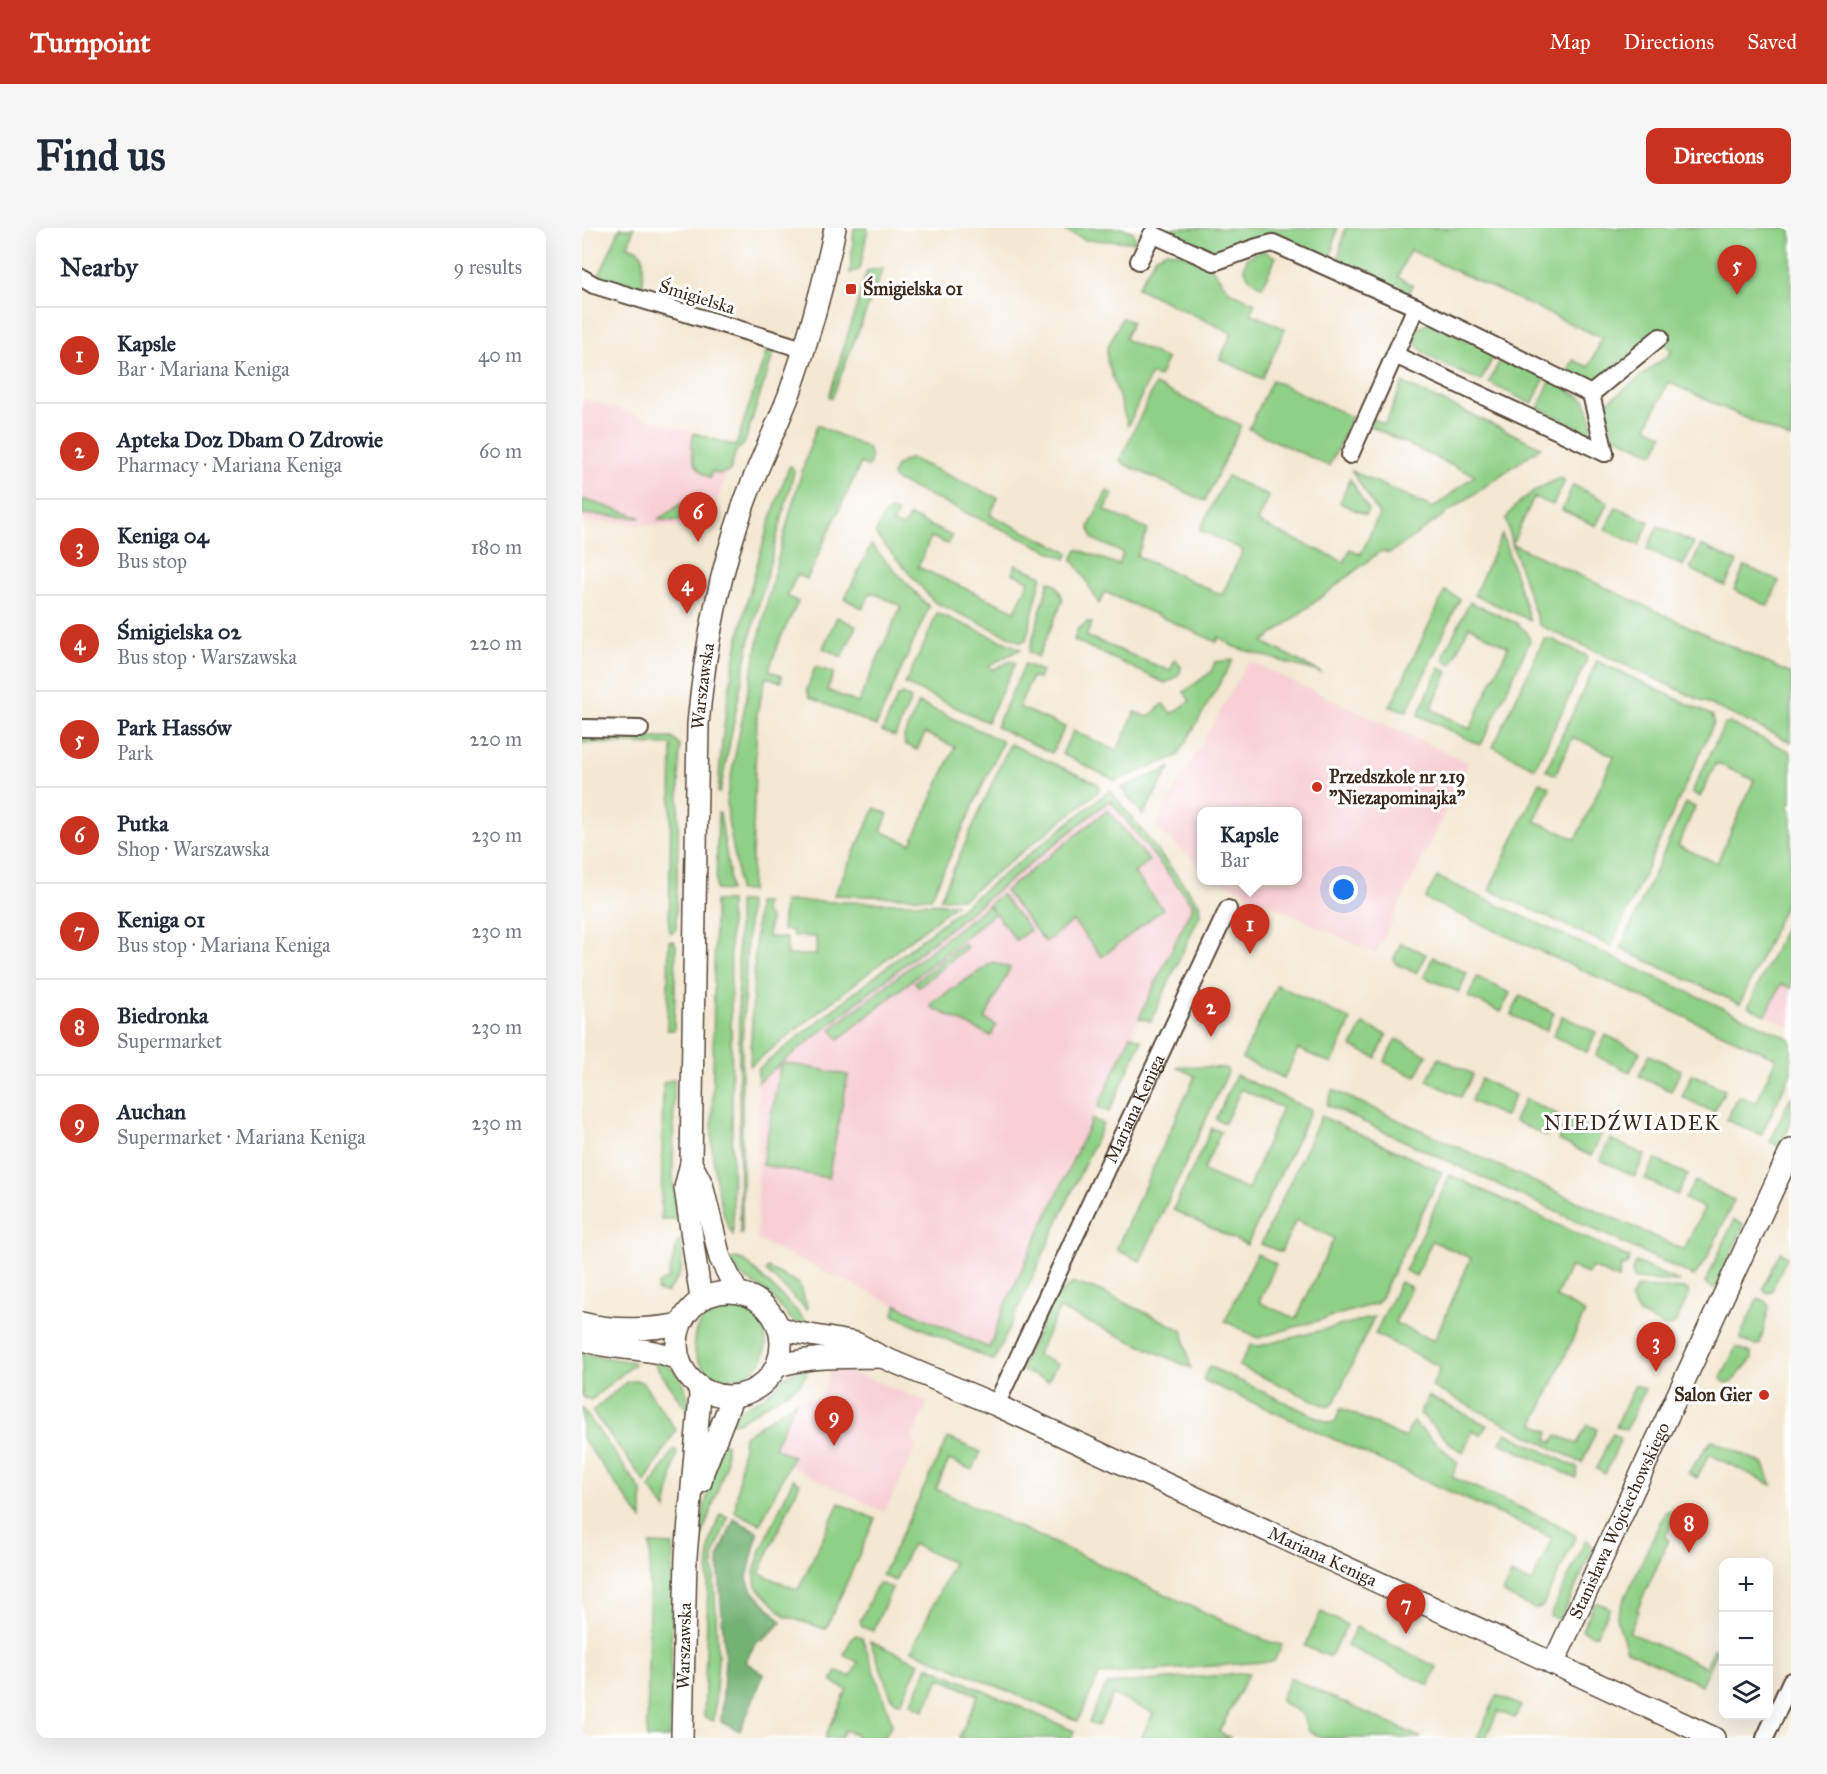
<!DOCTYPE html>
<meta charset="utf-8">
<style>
:root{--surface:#fff;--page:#f6f6f7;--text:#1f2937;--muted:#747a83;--line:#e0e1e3;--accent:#c8321e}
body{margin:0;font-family:"IM FELL Great Primer",serif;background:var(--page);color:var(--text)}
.controls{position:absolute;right:18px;bottom:18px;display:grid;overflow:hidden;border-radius:12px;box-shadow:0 6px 24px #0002}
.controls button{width:54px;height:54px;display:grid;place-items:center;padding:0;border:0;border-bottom:2px solid var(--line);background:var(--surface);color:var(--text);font:30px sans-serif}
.you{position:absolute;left:762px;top:662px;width:21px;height:21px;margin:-15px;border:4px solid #fff;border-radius:50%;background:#1a73e8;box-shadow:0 0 0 9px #1a73e833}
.badge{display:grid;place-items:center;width:39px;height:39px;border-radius:50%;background:var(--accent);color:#fff;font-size:20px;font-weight:700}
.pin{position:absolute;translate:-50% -50px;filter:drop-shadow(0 2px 3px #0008)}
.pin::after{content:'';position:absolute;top:32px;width:21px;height:18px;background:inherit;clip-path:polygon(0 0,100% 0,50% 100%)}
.popup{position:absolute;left:615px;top:579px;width:105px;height:78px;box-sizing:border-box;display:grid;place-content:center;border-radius:12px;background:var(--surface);filter:drop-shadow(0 2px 4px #0005);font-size:20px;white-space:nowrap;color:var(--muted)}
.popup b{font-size:22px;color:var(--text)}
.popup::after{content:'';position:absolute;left:50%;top:100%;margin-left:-12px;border:12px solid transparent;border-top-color:var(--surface)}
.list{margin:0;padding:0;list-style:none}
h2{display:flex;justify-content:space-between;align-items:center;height:78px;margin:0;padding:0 24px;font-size:26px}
h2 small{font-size:20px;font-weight:400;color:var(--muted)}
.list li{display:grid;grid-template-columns:39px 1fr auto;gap:18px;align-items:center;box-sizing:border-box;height:96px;padding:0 24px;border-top:2px solid var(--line)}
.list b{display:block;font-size:22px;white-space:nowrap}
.list p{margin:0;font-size:20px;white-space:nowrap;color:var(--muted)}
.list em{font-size:20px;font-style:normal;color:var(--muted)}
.icon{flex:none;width:33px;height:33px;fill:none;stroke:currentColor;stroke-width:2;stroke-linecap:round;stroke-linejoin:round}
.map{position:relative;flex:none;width:1209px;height:1510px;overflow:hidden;border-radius:12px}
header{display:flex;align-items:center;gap:36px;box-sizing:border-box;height:84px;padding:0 30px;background:var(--accent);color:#fff}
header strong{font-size:28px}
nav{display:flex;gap:33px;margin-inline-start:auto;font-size:21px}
.intro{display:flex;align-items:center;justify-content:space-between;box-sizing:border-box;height:144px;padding:0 36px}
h1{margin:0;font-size:42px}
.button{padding:15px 27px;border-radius:12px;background:var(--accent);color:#fff;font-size:21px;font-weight:700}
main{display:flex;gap:36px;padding:0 36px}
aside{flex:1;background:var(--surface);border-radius:12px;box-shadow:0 6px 24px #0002}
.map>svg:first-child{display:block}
.built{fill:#f7cfd5}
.green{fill:#8fd087;stroke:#657d52;stroke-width:1.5}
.forest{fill:#73b274;stroke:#576e49;stroke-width:1.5}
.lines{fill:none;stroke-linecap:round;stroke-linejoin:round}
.minor-casing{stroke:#574639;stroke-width:20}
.tertiary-casing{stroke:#574639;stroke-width:24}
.minor{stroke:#fff;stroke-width:16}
.tertiary{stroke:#fff;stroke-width:21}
.poi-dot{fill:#c8321e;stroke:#fff;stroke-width:2}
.labels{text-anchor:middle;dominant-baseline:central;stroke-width:6;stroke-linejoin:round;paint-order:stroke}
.poi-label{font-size:18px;font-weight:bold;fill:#3b2a1e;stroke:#fff;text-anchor:start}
.street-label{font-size:18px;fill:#3b2a1e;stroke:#fff}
.quarter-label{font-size:21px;letter-spacing:1.5px;fill:#3b2a1e;stroke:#fff}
</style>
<header>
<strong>Turnpoint</strong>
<nav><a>Map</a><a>Directions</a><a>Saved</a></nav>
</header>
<div class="intro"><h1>Find us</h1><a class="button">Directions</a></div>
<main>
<aside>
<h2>Nearby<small>9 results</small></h2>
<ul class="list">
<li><span class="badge">1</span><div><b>Kapsle</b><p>Bar · Mariana Keniga</p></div><em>40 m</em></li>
<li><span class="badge">2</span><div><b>Apteka Doz Dbam O Zdrowie</b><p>Pharmacy · Mariana Keniga</p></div><em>60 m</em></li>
<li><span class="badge">3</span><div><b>Keniga 04</b><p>Bus stop</p></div><em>180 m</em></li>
<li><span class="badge">4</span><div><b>Śmigielska 02</b><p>Bus stop · Warszawska</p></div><em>220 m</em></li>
<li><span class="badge">5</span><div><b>Park Hassów</b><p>Park</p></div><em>220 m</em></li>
<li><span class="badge">6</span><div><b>Putka</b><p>Shop · Warszawska</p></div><em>230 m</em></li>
<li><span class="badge">7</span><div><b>Keniga 01</b><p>Bus stop · Mariana Keniga</p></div><em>230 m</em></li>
<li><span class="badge">8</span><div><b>Biedronka</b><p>Supermarket</p></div><em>230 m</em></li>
<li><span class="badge">9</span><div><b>Auchan</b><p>Supermarket · Mariana Keniga</p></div><em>230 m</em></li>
</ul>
</aside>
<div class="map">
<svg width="1209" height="1510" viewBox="0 0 1209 1510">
<rect width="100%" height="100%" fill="#fff"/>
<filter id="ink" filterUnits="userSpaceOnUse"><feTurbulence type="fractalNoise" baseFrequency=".0167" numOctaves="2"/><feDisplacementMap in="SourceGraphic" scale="12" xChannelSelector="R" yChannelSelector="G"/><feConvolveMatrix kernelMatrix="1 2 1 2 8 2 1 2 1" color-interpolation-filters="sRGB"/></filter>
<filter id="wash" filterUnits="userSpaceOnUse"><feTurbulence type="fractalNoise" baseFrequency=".008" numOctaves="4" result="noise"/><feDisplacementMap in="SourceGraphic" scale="24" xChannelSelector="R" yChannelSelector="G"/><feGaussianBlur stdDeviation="1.35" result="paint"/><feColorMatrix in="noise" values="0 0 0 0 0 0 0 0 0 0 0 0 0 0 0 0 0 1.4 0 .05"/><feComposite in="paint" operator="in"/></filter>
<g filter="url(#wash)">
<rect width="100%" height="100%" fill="#f3e8d1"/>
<!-- built -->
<g class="built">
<path d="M0 170 154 218 126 301 0 293Z"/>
<path d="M667 433 887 535 794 726 638 653 716 652V584H620V640L572 598Z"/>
<path d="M528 572 611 677 421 1082 407 1121 175 1012 176 854Z"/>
<path d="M1199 755 1209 760V799L1184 787Z"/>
<path d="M248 1141 275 1146 346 1174 331 1208 335 1219 302 1284 207 1238 211 1229 192 1219 214 1173 238 1168 245 1156Z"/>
</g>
<!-- green -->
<g class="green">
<path d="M38 0H52L46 18 56 22 61 28V60L17 48Z"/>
<path d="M272 0H286L278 41 268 45Z"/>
<path d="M485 0H542L551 4 554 14 503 12 483 3Z"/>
<path d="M571 0H755L748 35 691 9H679L641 24 626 25Z"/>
<path d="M763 0H1209V211L1086 154 1065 199 1081 207 1072 226 1032 208 1022 177 1090 124 1076 107 1009 157 986 144 991 132 1007 139 1020 110 828 22 816 49 831 57 826 67 755 37Z"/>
<path d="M679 22 694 29 680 59 667 50 662 40 665 30Z"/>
<path d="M585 23 603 26 630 40 646 62 653 66 673 75 669 85 703 101 680 151 638 131 650 105 555 60 574 28Z"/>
<path d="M301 40 250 170 247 169 285 43Z"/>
<path d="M540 90 550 94 543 111 585 131 577 149 569 146 546 198 525 132V121Z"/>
<path d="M848 95 913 125 899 153C884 146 844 132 836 118 831 112 833 107 836 100Z"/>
<path d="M185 122 192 124 162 216 154 223 148 243 137 246 130 243 128 250C109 239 107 225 112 205L154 218Z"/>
<path d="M920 128 963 149 950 176 907 155Z"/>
<path d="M969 151 1004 173 1010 196 1007 206 956 180Z"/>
<path d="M690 152 770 189 747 238 667 201Z"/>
<path d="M821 155 959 219 808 325 799 323 681 414 740 445 652 419 637 409 635 414 523 364 517 376C508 361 502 344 490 332L495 321 537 337 541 325 511 311 507 299 525 263 531 266 523 282 566 302 555 328 640 367 661 322 618 302 645 248 687 268 675 294 762 334 768 321 779 326 797 286 770 243 851 280 893 247 873 239 788 198 789 190 803 196Z"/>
<path d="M573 157 659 197 623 273 544 237 538 232Z"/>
<path d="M235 197 286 220 289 230 287 239 279 235 225 351 215 347 205 368 216 374 198 411 187 442 200 448 199 454 184 449 175 485 169 663H156L155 641 146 592 145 569C169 444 194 318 235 197Z"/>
<path d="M328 230 416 270 408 287 487 324 484 331 313 252 310 248 314 238Z"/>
<path d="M209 238 212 243 210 252 168 410 138 565H136C142 455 168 343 207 239Z"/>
<path d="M978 250 983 253 971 277 952 269 930 316 1209 446V514L957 397 930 316 924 291C935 271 958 259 978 250Z"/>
<path d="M768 251 786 281 784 287 758 275Z"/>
<path d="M991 257 1026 274 1014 298 980 282Z"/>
<path d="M109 270H114L123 274 117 294 77 292V290C89 285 97 275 109 270Z"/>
<path d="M0 271 58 289V290L0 286Z"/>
<path d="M1034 279 1067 294 1057 317 1023 302Z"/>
<path d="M309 282 316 285 311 295 321 299 328 288 370 308 366 316 349 309 336 339 433 383 447 353 430 345 434 337 460 348 444 412 439 414 352 374 293 306 303 285Z"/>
<path d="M1076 298 1112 315 1101 338 1065 321Z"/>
<path d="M920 306 948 392 892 367Z"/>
<path d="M289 317 347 379 294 498 227 469 225 461 233 439 252 445 245 462 276 475 319 378 289 364 281 381 263 371Z"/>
<path d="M1119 317 1155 334 1143 358 1108 341Z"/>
<path d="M1163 338 1197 353 1186 378 1152 362Z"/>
<path d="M467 353C476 355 478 364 481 372L456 429 447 424Z"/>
<path d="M863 363 878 371 825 483 808 479Z"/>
<path d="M888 374 934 395 945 404 948 413 900 515 897 517 836 487 857 440 866 444 849 481 888 501 926 419 887 398 870 436 863 433 862 426Z"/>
<path d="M355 385 439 421 408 437 410 442 429 433 434 435 405 494 323 456 343 414Z"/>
<path d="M255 389 274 398 260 429 241 420Z"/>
<path d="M505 394 510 395 504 408 588 443 593 431 599 439C599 448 591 452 583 455L492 412 495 402Z"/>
<path d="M962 411H969L1005 428 1004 434 953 540 911 519Z"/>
<path d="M651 432 596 528 534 553 480 526 491 503 535 523 553 484 566 489 581 476 590 486 608 473 602 464 629 444 633 434Z"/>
<path d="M1015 433 1131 488 1132 495 1029 718 907 662 958 554 968 559 953 593 994 611 1032 528 991 509 973 547 964 542Z"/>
<path d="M443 436 460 443 457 451 450 449 437 479 483 499 470 525 414 499Z"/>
<path d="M321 466 329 471 313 508 300 503 316 468Z"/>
<path d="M337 475 421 513 349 670 252 667 293 580 306 586 299 603 329 616 373 519 343 505 335 522 323 516 322 508Z"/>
<path d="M1147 495 1209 524V574L1206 580 1209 582V664L1158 776 1048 725 1039 719 1104 575 1113 579 1096 618 1135 635 1172 552 1134 535 1118 569 1110 564 1142 497Z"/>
<path d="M0 510H90L98 517 94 701 91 704H87L90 517 0 515Z"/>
<path d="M428 516 517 556V563L382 670 358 671Z"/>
<path d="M588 540 561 587 539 560Z"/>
<path d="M528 562 617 676 618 686 569 793 557 790 611 677 528 572 176 854V841Z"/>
<path d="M526 582 567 633 552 645 581 681 520 729 491 693 463 714 423 663Z"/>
<path d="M136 585H138L147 644 148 663 134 662Z"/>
<path d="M855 649 1209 811V845L1179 907 1144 892 1157 868 1174 875 1194 830 843 671Z"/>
<path d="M419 666 448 702 434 712 413 685 257 811 249 801 406 677 411 683 407 676Z"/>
<path d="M133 673H148L151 1007C138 987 132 942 130 919Z"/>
<path d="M202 673 374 676 168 838 175 675H183L182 685 188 690 186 709 205 710V727H234V709L211 708V703L200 702Z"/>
<path d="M156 674H167L160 819V1006H158Z"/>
<path d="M1209 687V760L1199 756 1184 787 1166 779Z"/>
<path d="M87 713H92L94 717 92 802H85Z"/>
<path d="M381 715 385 719 337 759 333 754Z"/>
<path d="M819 715 844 726 834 745 814 736 812 731Z"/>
<path d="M851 729 885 745 877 764 842 749Z"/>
<path d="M411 734 428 740 403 791 414 797 409 808 349 779 352 773Z"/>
<path d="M895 749 928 765 919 784 886 769Z"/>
<path d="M695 757 769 792 750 836 716 821 702 850 660 831Z"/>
<path d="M938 768 972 785 964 803 929 787Z"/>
<path d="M980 788 1014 804 1005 824 971 808Z"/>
<path d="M781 796 805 807 794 830 770 819Z"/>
<path d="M549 807 560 812 527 884 516 879Z"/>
<path d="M1024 807 1058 824 1048 844 1014 828Z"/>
<path d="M814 811 845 827 834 849 802 834Z"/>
<path d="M1067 827 1099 842 1089 863 1057 848Z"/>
<path d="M857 830 891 846 879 869 845 853Z"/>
<path d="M204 835 266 847 246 950 180 937 198 839Z"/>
<path d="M596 838 644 840 646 844 558 1033 535 1022V1019L613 848 595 839Z"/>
<path d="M1110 846 1143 862 1132 884 1100 869Z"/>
<path d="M654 847 729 882 665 1017 591 982 630 900 639 904 621 943 666 962 700 880 659 861 643 895 634 891Z"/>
<path d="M92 851 91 955 94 991H79L81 855Z"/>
<path d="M899 851 933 867 923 889 889 873Z"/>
<path d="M751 862 1102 1022 1122 980 1103 971 1113 953 1152 972 1124 1032 1112 1048 745 877Z"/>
<path d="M1209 868V895L1198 919 1188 914Z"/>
<path d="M943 871 975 886 965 908 932 893Z"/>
<path d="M739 888 860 944 796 1075 676 1110 643 1093 675 1026 694 1036 677 1074 714 1091 752 1010 714 992 699 1024 679 1016Z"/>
<path d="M510 891 521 896 412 1133 311 1087 315 1077 407 1120 421 1082Z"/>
<path d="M986 891 1019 907 1009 928 976 912Z"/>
<path d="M1028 911 1063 927 1053 948 1018 932Z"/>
<path d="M1073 931 1106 947 1095 967 1063 951Z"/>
<path d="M868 947 1048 1030 1044 1038 1040 1037 1036 1051 1010 1039 1005 1046 988 1038 974 1069 1003 1084 952 1196 967 1204 965 1211 971 1214 975 1207 995 1216 1005 1197 1015 1201 1000 1235 850 1159 858 1139 793 1106 818 1054 829 1059 813 1095 852 1113 889 1030 850 1013 834 1048 823 1043Z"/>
<path d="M1152 992 1162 997 1133 1061 1123 1056Z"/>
<path d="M99 1012C101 1039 103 1044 84 1065L75 1063 76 1056 86 1051 96 1013Z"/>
<path d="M1199 1024 1203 1026 1205 1029 1189 1064 1184 1065 1181 1060 1197 1026Z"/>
<path d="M154 1030 163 1033 210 1078 229 1099 215 1095 209 1091 187 1066 158 1047 148 1032Z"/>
<path d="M1054 1034 1097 1054 1052 1051 1050 1042Z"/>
<path d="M186 1040 216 1055 226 1080 225 1082 184 1043Z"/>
<path d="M491 1055 516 1062 600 1102 609 1140 477 1081 455 1127 475 1136 466 1153 439 1142 443 1129 473 1070Z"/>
<path d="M1055 1059 1105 1061 1107 1066 1093 1096 1084 1099 1057 1086 1048 1071Z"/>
<path d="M1179 1071 1185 1074 1187 1079 1178 1116 1172 1117 1160 1112 1158 1109 1175 1072Z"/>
<circle cx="148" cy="1115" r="36"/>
<path d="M792 1089 752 1175 746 1179 657 1138 669 1116 677 1118Z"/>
<path d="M1154 1119 1169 1125 1170 1131 1149 1155 1142 1154 1139 1150Z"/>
<path d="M0 1126 51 1134 52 1136 9 1172 2 1170 0 1167Z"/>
<path d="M69 1131C75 1133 83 1136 88 1139 101 1148 108 1170 107 1185Z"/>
<path d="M627 1138 747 1195 753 1194 759 1180 823 1210 831 1194 876 1235 870 1249 973 1295 994 1308 960 1379 952 1381 921 1365 929 1346 950 1355 970 1310 621 1152Z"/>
<path d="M226 1140 225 1145 217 1157 156 1194 147 1195 155 1183 183 1168 202 1149 209 1145Z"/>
<path d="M55 1152 61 1155 94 1202 63 1254 10 1183 45 1154Z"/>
<path d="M1053 1157 1063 1161 1044 1202 1034 1198Z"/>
<path d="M846 1168 905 1197 899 1207 890 1203 881 1224 872 1219 838 1185Z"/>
<path d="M214 1173 192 1219 211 1229 178 1296 153 1284 162 1208Z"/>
<path d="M0 1180 60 1264V1292L0 1210Z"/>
<path d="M924 1205 996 1240 994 1250 918 1215Z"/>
<path d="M1030 1206 1039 1211 1023 1246 1014 1241Z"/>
<path d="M366 1210 399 1224 390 1242 367 1232 354 1261 685 1413 700 1417 692 1433 517 1447 496 1493 330 1422 371 1335 330 1316 313 1353 300 1347Z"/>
<path d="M1130 1212 1182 1236 1190 1257 1127 1226 1115 1250 1106 1245Z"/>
<path d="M139 1214 144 1216V1237L119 1312H114Z"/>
<path d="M92 1221 95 1223 84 1282 68 1260Z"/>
<path d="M211 1251 218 1255 177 1345 216 1362 257 1275 293 1291 244 1401 203 1388 174 1358 172 1344 178 1325Z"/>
<path d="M1097 1279 1083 1310 1087 1312 1055 1382 1057 1383 1047 1404 1123 1439 1131 1421 1135 1422 1119 1457 1045 1422 1034 1389 1083 1284Z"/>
<path d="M138 1286 146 1289 131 1330 136 1431 132 1493 122 1489 127 1324 129 1311Z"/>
<path d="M1004 1311 1010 1318V1324L978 1392 968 1388Z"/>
<path d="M68 1316 91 1317 88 1510H65Z"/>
<path d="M296 1355 310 1360 291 1403 280 1399 278 1393Z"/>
<path d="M1016 1375 1028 1380 1015 1406 1011 1407 1000 1402 1012 1376Z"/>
<path d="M739 1384 765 1397 748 1429 723 1418Z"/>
<path d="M774 1399 855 1439 847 1457 765 1418Z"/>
<path d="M274 1407 280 1409 310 1495 302 1510H274L275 1507 263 1502 259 1510H243L265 1462 250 1454 255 1443 269 1449 276 1434 262 1427 270 1410Z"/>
<path d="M288 1413 337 1435 319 1475 310 1471Z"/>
<path d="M346 1438 492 1503 489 1510H377L396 1467 358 1450 342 1482 329 1476Z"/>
<path d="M667 1445 637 1504 649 1510H559L571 1485 531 1467 516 1498 507 1494 525 1456Z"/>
<path d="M708 1450 840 1510H741L726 1503 720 1486 698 1473Z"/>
<path d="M915 1467 939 1478 933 1490 916 1483 904 1510H895Z"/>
</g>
<!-- forest -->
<path class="forest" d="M152 1291 176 1304 165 1350 169 1361 200 1394 181 1412 175 1413 163 1434 182 1446 158 1503 139 1494 143 1431 136 1330Z"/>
</g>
<g filter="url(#ink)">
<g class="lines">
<!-- minor casing -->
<g class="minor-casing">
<g id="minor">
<path d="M557 33 570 6 632 34 675 19 691 15 834 79 1009 166 1023 225"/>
<path d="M0 50 12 57 221 121"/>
<path d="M813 127 1023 225"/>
<path d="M1009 166 1078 109"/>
<path d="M768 227 834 79"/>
<path d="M0 500 58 501"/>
<path id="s1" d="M414 1177 646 681"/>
<path d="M1183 1510 1209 1453"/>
</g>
</g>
<!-- tertiary casing -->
<g class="tertiary-casing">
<g id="tertiary">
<path d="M109 935 120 956 138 1030 155 1064"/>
<circle cx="147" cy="1116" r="52"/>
<path id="s2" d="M119 1071 103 960 109 935 116 496C123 420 137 344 163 273 176 237 193 203 207 167 226 113 242 56 253 0"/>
<path d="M0 1095C28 1103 70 1102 98 1096"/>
<path id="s3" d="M197 1099 211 1104 274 1115 300 1129 414 1177 1132 1510"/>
<path d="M0 1111C31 1124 67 1117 97 1132"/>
<path d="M194 1139C227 1127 265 1130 300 1129"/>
<path d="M119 1254 121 1244 151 1168"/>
<path id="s4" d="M971 1436 1209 922"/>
<path id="s5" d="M100 1510 104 1328 118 1168 117 1159"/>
</g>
</g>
<!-- minor -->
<use href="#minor" class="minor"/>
<!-- tertiary -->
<use href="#tertiary" class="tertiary"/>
</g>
</g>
<!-- markers -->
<g class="poi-dot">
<rect x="263" y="55" width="12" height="12" rx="3"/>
<circle cx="735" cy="559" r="6"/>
<circle cx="1182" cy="1167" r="6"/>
</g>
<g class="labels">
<!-- poi labels -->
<g class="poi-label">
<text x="281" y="61">Śmigielska 01</text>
<text x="747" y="549">Przedszkole nr 219<tspan x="747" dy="21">"Niezapominajka"</tspan></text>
<text x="1170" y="1167" text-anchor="end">Salon Gier</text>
</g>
<!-- street labels -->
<g class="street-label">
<text transform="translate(115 69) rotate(17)">Śmigielska</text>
<text stroke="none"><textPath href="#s2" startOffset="615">Warszawska</textPath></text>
<text stroke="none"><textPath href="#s1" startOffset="327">Mariana Keniga</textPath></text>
<text stroke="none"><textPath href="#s4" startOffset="158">Stanisława Wojciechowskiego</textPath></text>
<text stroke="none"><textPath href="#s3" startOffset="592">Mariana Keniga</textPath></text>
<text stroke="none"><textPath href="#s5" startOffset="92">Warszawska</textPath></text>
</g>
<!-- quarter labels -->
<g class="quarter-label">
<text x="1050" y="895">NIEDŹWIADEK</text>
</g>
</g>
</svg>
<div class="controls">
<button>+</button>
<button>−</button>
<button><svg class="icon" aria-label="layers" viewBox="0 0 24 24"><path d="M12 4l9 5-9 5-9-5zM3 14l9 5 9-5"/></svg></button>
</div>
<div class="you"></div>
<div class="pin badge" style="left:668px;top:726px">1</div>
<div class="popup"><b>Kapsle</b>Bar</div>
<div class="pin badge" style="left:629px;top:809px">2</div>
<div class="pin badge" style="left:1074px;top:1144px">3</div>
<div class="pin badge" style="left:105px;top:386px">4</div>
<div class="pin badge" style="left:1155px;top:67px">5</div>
<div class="pin badge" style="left:116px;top:314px">6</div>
<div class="pin badge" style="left:824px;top:1406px">7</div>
<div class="pin badge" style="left:1107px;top:1325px">8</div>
<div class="pin badge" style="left:252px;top:1218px">9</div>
</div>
</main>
